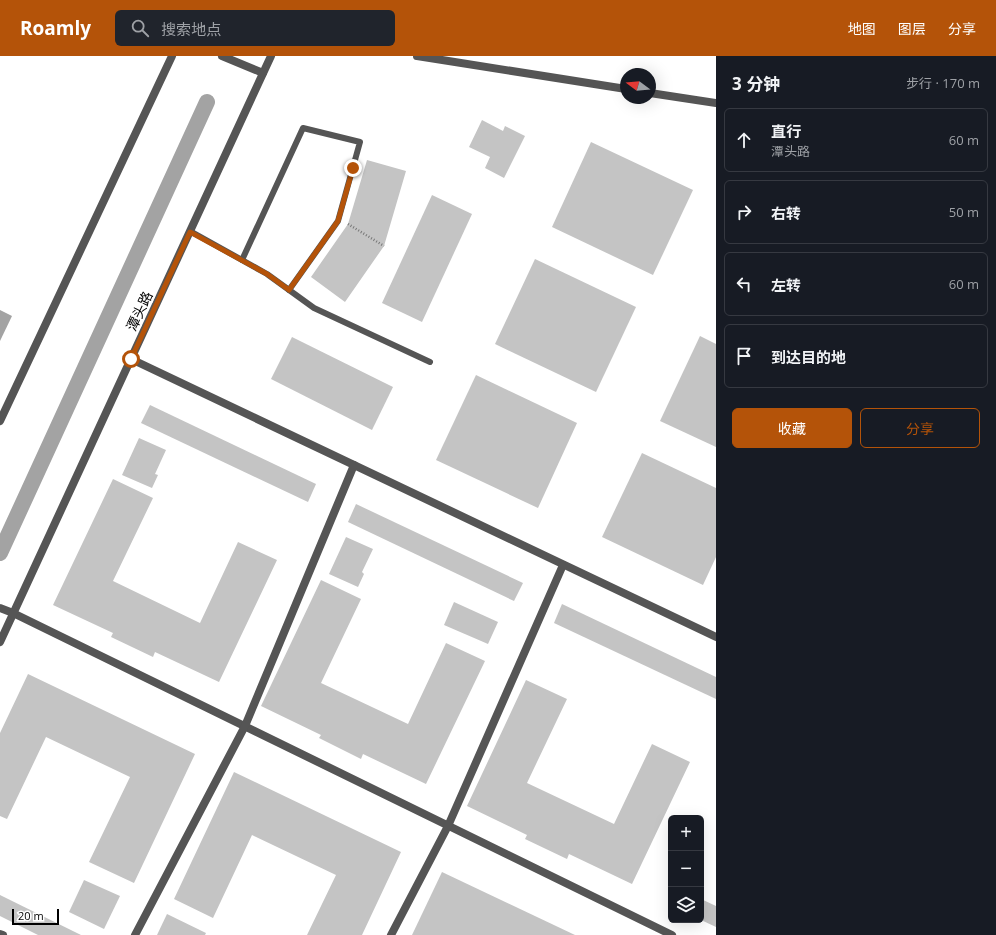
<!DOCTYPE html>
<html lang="zh">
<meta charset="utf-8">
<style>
:root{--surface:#171b24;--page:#20242c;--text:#f1f3f6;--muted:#9ea1a6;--line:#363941;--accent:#b45309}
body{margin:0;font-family:"Open Sans","Noto Sans SC",sans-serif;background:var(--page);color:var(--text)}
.controls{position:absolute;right:12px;bottom:12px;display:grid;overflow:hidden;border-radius:6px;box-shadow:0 4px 16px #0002}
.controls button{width:36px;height:36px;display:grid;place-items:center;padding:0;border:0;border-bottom:1px solid var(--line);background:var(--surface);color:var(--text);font:20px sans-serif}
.compass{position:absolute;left:620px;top:12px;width:36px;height:36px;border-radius:50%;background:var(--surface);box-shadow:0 4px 16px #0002;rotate:286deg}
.scale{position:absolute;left:12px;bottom:10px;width:47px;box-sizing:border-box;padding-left:4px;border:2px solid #000;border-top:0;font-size:11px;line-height:14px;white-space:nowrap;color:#000;-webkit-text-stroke:3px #fff;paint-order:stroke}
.stop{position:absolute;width:12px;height:12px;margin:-9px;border:3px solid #b45309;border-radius:50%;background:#fff}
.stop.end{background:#b45309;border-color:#fff;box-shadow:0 1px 4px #0008}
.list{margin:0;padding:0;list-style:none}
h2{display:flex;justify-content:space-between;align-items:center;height:52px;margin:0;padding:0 16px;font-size:17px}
h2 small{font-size:13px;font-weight:400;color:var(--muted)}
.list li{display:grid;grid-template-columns:26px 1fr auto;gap:12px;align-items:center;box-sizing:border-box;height:64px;margin:0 8px 8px;padding:0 8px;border:1px solid var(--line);border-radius:6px}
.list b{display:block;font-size:15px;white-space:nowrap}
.list p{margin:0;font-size:13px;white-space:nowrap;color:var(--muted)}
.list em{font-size:13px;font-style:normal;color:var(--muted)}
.actions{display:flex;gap:8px;padding:12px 16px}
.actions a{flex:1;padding:9px 0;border:1px solid var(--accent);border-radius:6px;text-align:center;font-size:14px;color:var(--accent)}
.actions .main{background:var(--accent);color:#fff}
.icon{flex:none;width:22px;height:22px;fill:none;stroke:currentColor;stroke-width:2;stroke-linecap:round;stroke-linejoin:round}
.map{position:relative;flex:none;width:716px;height:879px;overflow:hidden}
header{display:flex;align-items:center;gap:24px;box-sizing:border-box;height:56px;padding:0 20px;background:var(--accent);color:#fff}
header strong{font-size:19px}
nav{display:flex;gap:22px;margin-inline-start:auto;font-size:14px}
.search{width:280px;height:36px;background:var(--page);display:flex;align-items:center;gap:10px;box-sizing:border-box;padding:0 14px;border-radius:6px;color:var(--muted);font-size:15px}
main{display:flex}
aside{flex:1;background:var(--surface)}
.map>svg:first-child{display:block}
.water{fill:#a3a3a3}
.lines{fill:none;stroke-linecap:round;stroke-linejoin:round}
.canal{stroke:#a3a3a3;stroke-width:16}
.building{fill:#c4c4c4}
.path{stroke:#777;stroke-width:2.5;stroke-dasharray:1 2;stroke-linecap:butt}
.service{stroke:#555;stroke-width:6}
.minor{stroke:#555;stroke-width:8}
.tertiary{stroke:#555;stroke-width:8}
.route{stroke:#b45309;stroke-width:5}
.labels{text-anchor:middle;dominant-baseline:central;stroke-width:4;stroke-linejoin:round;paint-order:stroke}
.street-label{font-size:14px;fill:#000;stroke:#fff}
</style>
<header>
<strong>Roamly</strong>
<div class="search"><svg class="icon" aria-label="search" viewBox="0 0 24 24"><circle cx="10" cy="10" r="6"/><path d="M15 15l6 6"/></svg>搜索地点</div>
<nav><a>地图</a><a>图层</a><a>分享</a></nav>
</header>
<main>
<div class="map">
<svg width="716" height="879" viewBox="0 0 716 879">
<rect width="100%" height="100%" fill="#fff"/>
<!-- water -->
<path class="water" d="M0 254 12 260 0 285Z"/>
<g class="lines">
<!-- canal -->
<path class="canal" d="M0 497 207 46"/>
</g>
<!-- building -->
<g class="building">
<path d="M482 64 503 75 505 70 525 80 504 122 485 112 490 101 469 91Z"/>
<path d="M591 86 693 134 653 219 552 171Z"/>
<path d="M367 104 406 115 384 190 345 246 311 221 348 168Z"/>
<path d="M432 139 472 158 422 266 382 247Z"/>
<path d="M535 203 636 251 596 336 495 288Z"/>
<path d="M700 280 716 288V391L660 365Z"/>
<path d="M292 281 393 331 372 374 271 323Z"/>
<path d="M476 319 577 367 538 452 436 404Z"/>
<path d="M150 349 316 428 308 446 141 367Z"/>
<path d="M139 382 166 394 155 418 158 419 152 432 122 419Z"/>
<path d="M642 397 716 432V501L703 529 602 481Z"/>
<path d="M113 423 153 442 113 525 200 567 238 486 277 504 219 626 155 596 153 601 111 581 113 577 53 549Z"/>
<path d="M356 448 523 527 514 545 348 466Z"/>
<path d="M346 481 373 493 362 516 364 518 358 531 329 518Z"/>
<path d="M321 524 361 543 321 627 408 668 446 587 485 605 426 728 363 698 361 703 319 682 321 679 261 650Z"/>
<path d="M454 546 498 566 488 588 444 569Z"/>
<path d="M562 548 716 621V643L554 567Z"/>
<path d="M28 618 195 698 134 827 89 806 130 721 46 681 7 763 0 760V677Z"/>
<path d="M526 624 567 643 527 727 614 768 652 688 690 706 632 828 569 798 567 803 525 783 527 779 467 750Z"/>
<path d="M234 716 401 796 362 879H307L336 819 252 779 213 862 174 843Z"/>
<path d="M442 816 575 879H412Z"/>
<path d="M84 824 120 840 104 873 69 856Z"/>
<path d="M0 839 81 879H38L0 860Z"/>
<path d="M701 843 716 850V871L701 864Z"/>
<path d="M167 858 206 877 205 879H157Z"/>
</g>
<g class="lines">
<!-- path -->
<path class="path" d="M348 168 384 190"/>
<!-- service -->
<g class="service">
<path d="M190 175 267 218 314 252 430 306"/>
<path d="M242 204 303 72 360 86 338 165 289 234"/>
</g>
<!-- minor -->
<g class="minor">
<path d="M222 0 263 17"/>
<path d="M131 303 716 581"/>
<path d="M0 365 172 0"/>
<path d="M0 552 13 557 672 879"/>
<path d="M0 878 3 879"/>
<path d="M135 879 245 670 354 409"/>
<path d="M391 879 448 770 563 509"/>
</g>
<!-- tertiary -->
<g class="tertiary">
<path d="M417 0 626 33"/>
<path d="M650 37 716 47"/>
<path d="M0 586 271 0"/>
</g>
</g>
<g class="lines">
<!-- route -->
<path class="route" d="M131 303 190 176 267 218 289 234 338 165 353 112"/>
</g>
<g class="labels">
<!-- street labels -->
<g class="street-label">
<text transform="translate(139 255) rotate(-65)">潭头路</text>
</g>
</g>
</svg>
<div class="controls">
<button>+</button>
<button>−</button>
<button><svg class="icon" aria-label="layers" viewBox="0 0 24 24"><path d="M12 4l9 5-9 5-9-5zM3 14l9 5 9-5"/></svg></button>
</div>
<svg class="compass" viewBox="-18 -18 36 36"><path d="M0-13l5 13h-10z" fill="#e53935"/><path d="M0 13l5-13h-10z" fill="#9ea1a6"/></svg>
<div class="scale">20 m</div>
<div class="stop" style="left:131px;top:303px"></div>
<div class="stop end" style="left:353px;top:112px"></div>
</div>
<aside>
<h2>3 分钟<small>步行 · 170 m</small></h2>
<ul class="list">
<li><svg class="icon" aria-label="ahead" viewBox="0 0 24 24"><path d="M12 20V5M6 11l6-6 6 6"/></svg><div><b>直行</b><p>潭头路</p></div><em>60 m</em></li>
<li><svg class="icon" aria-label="right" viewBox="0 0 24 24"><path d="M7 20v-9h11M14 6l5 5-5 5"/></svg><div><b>右转</b></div><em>50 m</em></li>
<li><svg class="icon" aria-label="left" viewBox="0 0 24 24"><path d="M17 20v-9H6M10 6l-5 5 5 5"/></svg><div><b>左转</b></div><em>60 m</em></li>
<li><svg class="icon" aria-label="arrive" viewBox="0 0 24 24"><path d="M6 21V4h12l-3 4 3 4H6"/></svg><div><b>到达目的地</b></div></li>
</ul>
<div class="actions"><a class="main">收藏</a><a>分享</a></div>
</aside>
</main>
